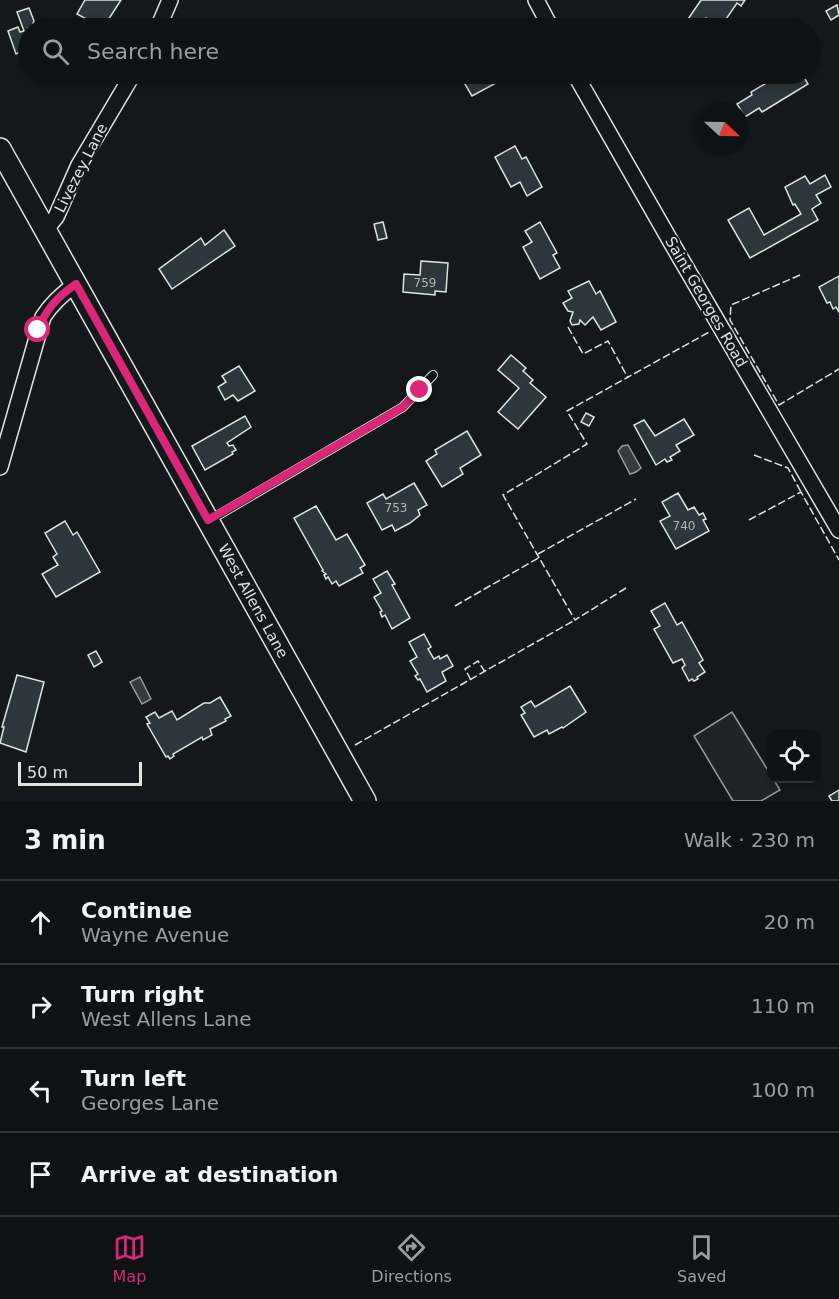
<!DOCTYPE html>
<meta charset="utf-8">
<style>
:root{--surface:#0f1215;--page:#1d2022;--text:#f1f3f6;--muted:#9b9ea0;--line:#2f3234;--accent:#db2777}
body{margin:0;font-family:"DejaVu Sans",sans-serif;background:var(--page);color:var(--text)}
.controls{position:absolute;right:18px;bottom:18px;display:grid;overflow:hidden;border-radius:12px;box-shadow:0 3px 9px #0003}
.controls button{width:54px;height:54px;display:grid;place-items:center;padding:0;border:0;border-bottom:2px solid var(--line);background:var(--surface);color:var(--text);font:30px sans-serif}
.compass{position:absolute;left:695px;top:102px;width:54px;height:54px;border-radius:50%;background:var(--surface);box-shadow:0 3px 9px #0003;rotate:112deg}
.scale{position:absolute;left:18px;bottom:15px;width:124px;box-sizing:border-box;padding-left:6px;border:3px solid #d8e6dc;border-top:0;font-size:16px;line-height:21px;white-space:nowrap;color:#d8e6dc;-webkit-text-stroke:4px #14181c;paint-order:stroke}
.stop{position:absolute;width:18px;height:18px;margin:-14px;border:4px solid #db2777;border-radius:50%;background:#fff}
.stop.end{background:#db2777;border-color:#fff;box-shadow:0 2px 6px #0008}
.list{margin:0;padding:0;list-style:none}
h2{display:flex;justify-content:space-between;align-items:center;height:78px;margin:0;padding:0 24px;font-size:26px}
h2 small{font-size:20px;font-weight:400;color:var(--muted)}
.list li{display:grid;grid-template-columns:39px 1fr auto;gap:18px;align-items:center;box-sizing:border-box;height:84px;padding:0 24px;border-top:2px solid var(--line)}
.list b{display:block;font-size:22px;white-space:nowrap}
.list p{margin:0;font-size:20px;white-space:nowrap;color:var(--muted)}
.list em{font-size:20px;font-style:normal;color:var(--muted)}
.icon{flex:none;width:33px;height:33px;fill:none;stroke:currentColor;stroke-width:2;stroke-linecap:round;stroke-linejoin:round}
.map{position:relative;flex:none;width:839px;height:801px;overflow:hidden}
.search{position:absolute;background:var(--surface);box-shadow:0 3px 9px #0003;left:18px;right:18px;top:18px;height:66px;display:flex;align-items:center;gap:15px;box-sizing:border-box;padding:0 21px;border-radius:33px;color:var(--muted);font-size:22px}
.sheet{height:414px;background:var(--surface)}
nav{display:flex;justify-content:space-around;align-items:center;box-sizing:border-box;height:84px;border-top:2px solid var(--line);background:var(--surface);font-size:16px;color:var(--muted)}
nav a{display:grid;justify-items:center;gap:3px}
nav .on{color:var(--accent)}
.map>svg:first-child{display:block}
.green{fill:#202428;stroke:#939e99;stroke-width:1.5}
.water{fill:#363b3e;stroke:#939e99;stroke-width:1.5}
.building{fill:#2c363c;stroke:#d8e6dc;stroke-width:1.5}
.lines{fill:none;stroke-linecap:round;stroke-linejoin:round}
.lane-casing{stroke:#d8e6dc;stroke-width:10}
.street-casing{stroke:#d8e6dc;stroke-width:18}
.secondary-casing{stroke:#d8e6dc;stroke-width:24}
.lane{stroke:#14181c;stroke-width:8}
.street{stroke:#14181c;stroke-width:15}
.secondary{stroke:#14181c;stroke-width:21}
.fence{stroke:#d8e6dc;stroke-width:1.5;stroke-dasharray:8 3;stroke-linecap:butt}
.route{stroke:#db2777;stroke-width:8}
.labels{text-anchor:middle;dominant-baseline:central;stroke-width:4.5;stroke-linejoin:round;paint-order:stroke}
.number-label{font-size:12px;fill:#adbab4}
.street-label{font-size:15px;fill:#d8e6dc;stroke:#14181c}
</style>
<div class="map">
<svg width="839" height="801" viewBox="0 0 839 801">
<rect width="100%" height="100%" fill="#14181c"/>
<!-- green -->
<path class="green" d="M732 712 780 790 761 801H733L694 736Z"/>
<!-- water -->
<g class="water">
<path d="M628 445 641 468 636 472 630 474 618 451 622 446Z"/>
<path d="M140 677 151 699 142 704 130 682Z"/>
</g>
<!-- building -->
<g class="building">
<path d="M85 0H121L103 28 77 14Z"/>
<path d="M701 0H745L741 6 737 3 720 28 706 18 699 28H689L684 25Z"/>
<path d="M837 5 839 15 831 20 826 11Z"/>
<path d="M29 8 34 21 31 28H28V53L21 56 20 52 16 54 8 31 18 27 20 32 24 31 17 12Z"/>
<path d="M459 74H491L496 83 472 96Z"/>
<path d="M787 74H802L808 84 762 112 759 108 745 117 737 104 752 95 751 92 780 75 781 77Z"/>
<path d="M515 146 522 159 526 157 542 187 527 196 520 182 511 187 495 157Z"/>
<path d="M825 175 831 187 816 195 821 203 812 209 818 220 750 258 728 220 749 208 764 235 801 214 795 204 793 205 785 187 805 176 810 184Z"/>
<path d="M383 222 387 238 378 240 374 224Z"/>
<path d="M540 222 557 253 553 255 560 268 540 279 523 247 532 242 525 231Z"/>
<path d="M224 230 235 246 172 289 159 269 201 238 205 245Z"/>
<path d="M421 261 448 263 446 292 435 291V295L403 292 404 274 420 275Z"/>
<path d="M839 276V312L836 307 833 309 830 302 827 303 819 287Z"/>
<path d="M589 281 596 294 600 291 616 322 601 330 593 317 585 325 580 320 579 324 572 325 570 321 573 312 568 311 563 303 572 298 568 291Z"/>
<path d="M511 355 526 368 523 371 533 380 530 383 546 397 518 429 498 412 519 388 498 370Z"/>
<path d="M239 366 255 391 238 401 233 395 225 400 218 387 226 382 222 376Z"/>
<path d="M586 413 594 417 589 426 581 422Z"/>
<path d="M245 416 251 427 227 443 229 446 233 445 236 450 232 452 233 454 205 470 192 446Z"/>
<path d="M684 419 694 435 676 445 680 451 670 457 672 460 667 462 665 459 656 465 634 425 644 420 655 436Z"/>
<path d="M467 431 481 455 460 468 463 474 442 487 426 461 437 454 435 450Z"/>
<path d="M414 483 427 505 418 510 420 515 410 523 395 531 392 525 382 530 367 503 383 494 386 499Z"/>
<path d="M678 493 688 510 694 507 699 515 703 513 706 519 703 520 709 531 676 549 660 521 670 516 662 502Z"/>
<path d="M316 506 336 540 347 534 365 565 360 568 363 573 339 586 336 581 332 584 328 577 326 579 324 575 326 574 322 571 323 570 294 518Z"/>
<path d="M65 521 73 535 77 532 100 572 56 597 42 574 58 565 53 557 57 554 45 533Z"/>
<path d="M387 571 395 584 392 585 410 618 392 629 385 615 382 617 380 612 382 611 374 597 381 593 373 579Z"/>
<path d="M665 603 677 625 682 622 703 660 699 663 705 672 697 677 698 679 694 681 692 679 689 681 682 668 685 665 682 659 673 663 654 629 660 626 651 611Z"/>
<path d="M424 634 431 647 428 649 434 659 439 656 440 659 447 655 453 666 442 672 446 681 427 692 420 679 418 680 415 676 418 674 410 661 417 657 409 642Z"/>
<path d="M96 651 102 662 94 667 88 655Z"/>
<path d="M17 675 44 682 26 752 0 743 4 727H2Z"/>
<path d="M570 686 586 712 563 728 562 727 549 734 547 730 534 737 521 715 525 713 521 707 531 701 535 707Z"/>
<path d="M220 697 231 716 225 719 226 721 210 729 212 735 203 740 202 737 173 754 174 756 170 759 168 756 166 757 147 724 150 723 146 717 155 712 159 718 172 711 177 720 204 703H210Z"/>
<path d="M839 790V801H832L829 796Z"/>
</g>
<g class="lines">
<!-- lane casing -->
<g class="lane-casing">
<path id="lane" d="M210 520 403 407 433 375"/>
</g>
<!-- street casing -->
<g class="street-casing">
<g id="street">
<path d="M536 0 551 28"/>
<path d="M158 28 170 0"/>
<path d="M575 74 671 242 839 530"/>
<path d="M46 229 56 217 79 165 133 74"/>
<path d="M0 467 43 317C52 303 62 294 76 284"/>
</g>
</g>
<!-- secondary casing -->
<g class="secondary-casing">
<path id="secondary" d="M0 149 365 801"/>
</g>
<!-- lane -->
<use href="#lane" class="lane"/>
<!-- street -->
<use href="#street" class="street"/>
<!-- secondary -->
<use href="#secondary" class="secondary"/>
<!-- fence -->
<g class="fence">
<path d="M800 275 731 305 730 320 779 405 839 369"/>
<path d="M568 327 583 354 608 341 628 378"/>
<path d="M754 455 788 468 801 492"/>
<path d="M749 520 801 492 839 560"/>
<path d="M538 554 636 499"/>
<path d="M626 588 575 620 503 495 587 444 567 411 711 331"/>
<path d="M455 606 540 557"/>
<path d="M471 680 465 669 478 661 485 672"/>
<path d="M355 745 575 620"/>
</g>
</g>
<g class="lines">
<!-- route -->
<path class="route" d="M38 330C46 309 57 297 76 284L208 520 388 416 403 407 420 390"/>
</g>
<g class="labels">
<!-- number labels -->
<g class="number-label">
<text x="425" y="283">759</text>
<text x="396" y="508">753</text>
<text x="684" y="526">740</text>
</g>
<!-- street labels -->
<g class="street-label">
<text transform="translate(81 168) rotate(-63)">Livezey Lane</text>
<text transform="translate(706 302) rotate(60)">Saint Georges Road</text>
<text transform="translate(253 601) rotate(61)">West Allens Lane</text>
</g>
</g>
</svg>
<div class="controls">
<button><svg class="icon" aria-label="locate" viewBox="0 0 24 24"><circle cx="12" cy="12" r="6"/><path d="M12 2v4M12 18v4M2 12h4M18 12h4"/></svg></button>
</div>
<svg class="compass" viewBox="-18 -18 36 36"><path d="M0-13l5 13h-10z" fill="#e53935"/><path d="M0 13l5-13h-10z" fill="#9b9ea0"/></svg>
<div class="scale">50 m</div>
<div class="stop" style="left:38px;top:330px"></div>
<div class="stop end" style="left:420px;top:390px"></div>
<div class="search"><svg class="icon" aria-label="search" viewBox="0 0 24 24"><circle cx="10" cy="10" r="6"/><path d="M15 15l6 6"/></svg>Search here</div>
</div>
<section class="sheet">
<h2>3 min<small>Walk · 230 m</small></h2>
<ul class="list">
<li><svg class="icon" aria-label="ahead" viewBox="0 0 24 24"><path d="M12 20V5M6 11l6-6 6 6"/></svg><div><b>Continue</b><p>Wayne Avenue</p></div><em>20 m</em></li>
<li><svg class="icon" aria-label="right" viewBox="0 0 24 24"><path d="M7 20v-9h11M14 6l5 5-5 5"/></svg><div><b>Turn right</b><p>West Allens Lane</p></div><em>110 m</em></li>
<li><svg class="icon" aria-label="left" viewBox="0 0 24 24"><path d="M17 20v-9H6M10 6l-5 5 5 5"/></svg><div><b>Turn left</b><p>Georges Lane</p></div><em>100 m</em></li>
<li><svg class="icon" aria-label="arrive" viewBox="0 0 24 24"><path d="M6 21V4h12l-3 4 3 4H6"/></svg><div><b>Arrive at destination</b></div></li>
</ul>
</section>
<nav>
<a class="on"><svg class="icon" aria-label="map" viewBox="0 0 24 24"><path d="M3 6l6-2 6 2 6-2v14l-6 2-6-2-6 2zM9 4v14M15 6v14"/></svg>Map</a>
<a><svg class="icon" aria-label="directions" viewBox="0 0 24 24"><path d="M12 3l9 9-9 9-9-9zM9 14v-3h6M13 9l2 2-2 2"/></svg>Directions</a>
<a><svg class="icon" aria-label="saved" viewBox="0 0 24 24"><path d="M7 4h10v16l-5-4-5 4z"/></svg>Saved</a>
</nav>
